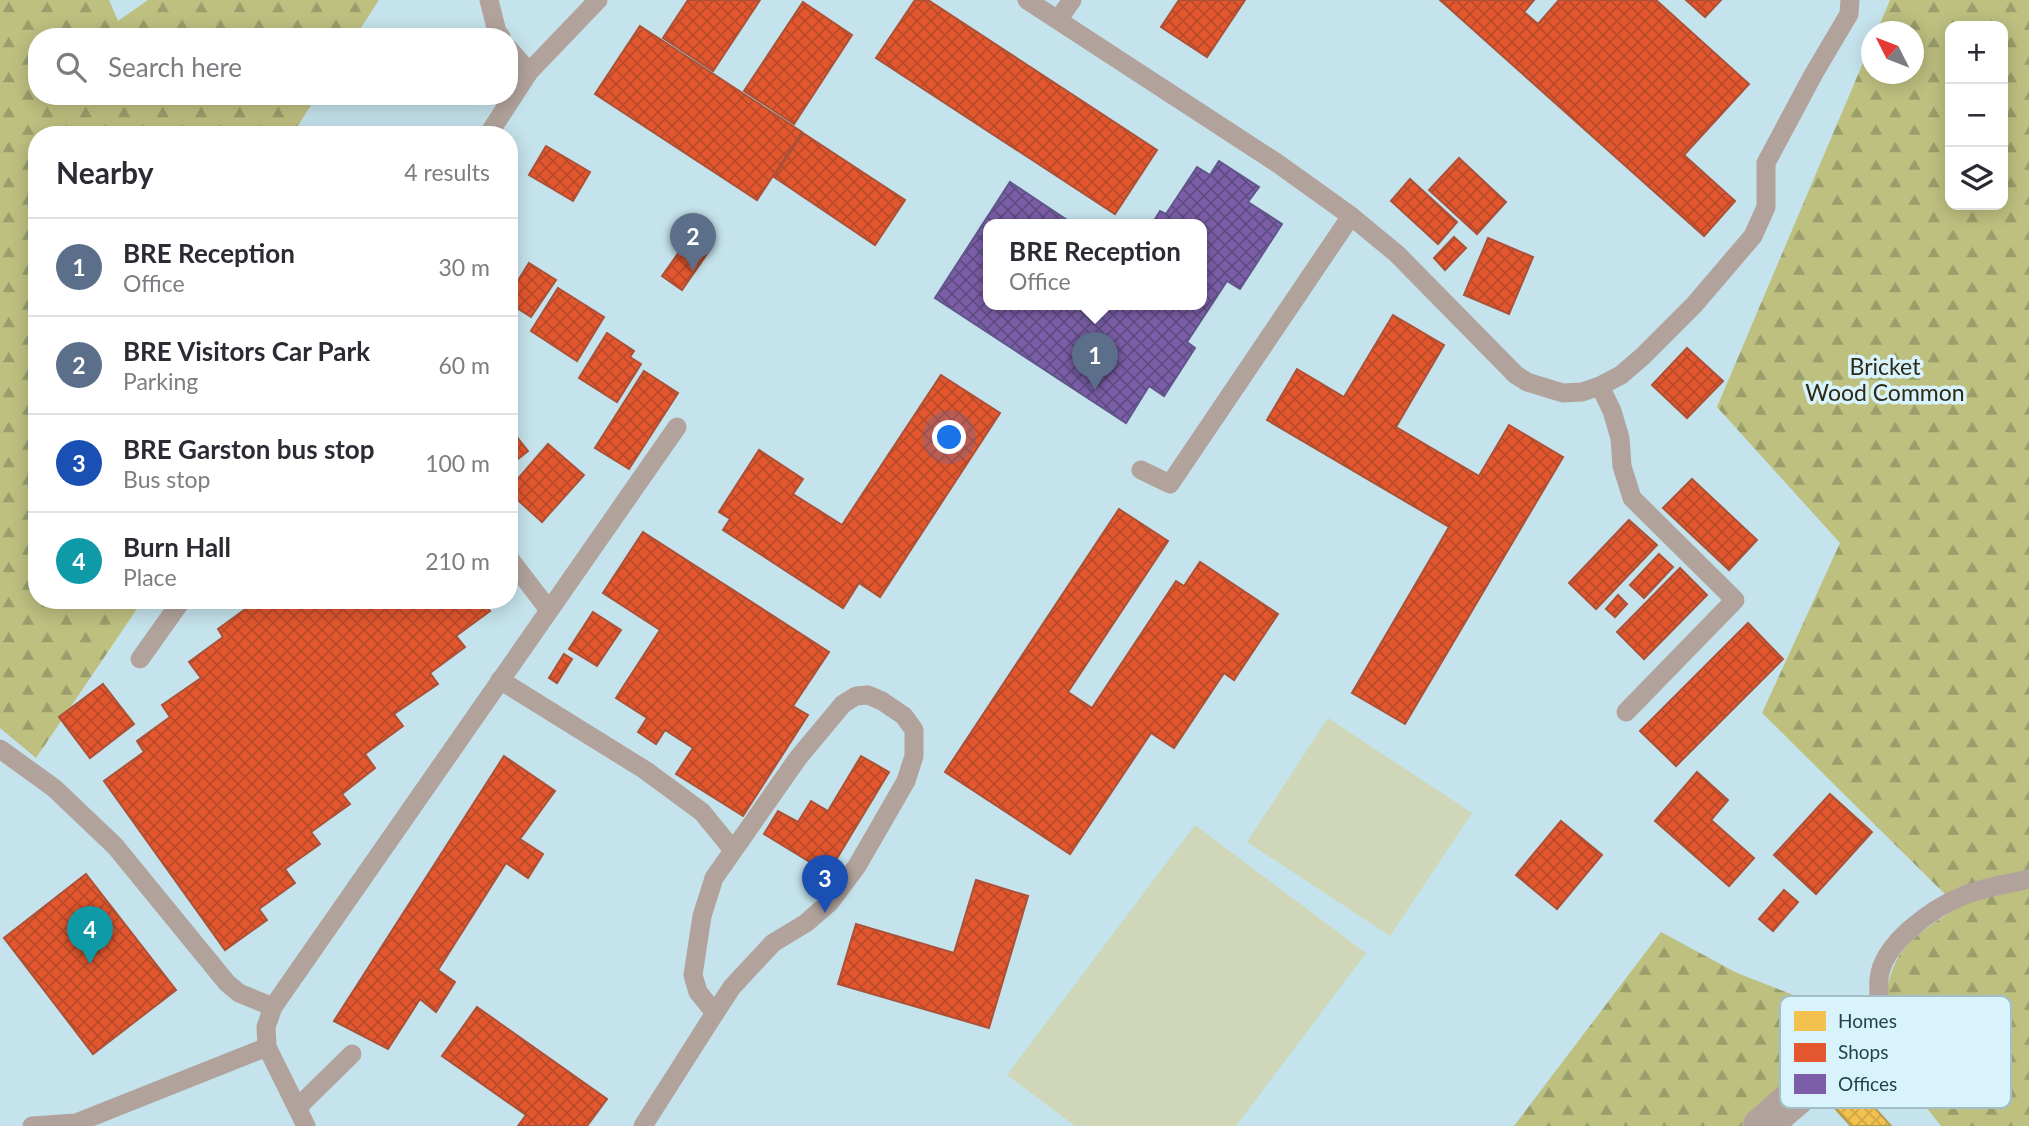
<!DOCTYPE html>
<meta charset="utf-8">
<style>
:root{--surface:#fff;--page:#f7f7f7;--text:#2b2b33;--muted:#7c7c81;--line:#e1e1e2;--accent:#5c7a83}
body{margin:0;font-family:Lato,sans-serif;background:var(--page);color:var(--text)}
.controls{position:absolute;right:21px;top:21px;display:grid;overflow:hidden;border-radius:14px;box-shadow:0 4px 18px #0003}
.controls button{width:63px;height:63px;display:grid;place-items:center;padding:0;border:0;border-bottom:2px solid var(--line);background:var(--surface);color:var(--text);font:35px sans-serif}
.compass{position:absolute;left:1861px;top:21px;width:63px;height:63px;border-radius:50%;background:var(--surface);box-shadow:0 4px 18px #0003;rotate:312deg}
.you{position:absolute;left:950px;top:438px;width:24px;height:24px;margin:-18px;border:5px solid #fff;border-radius:50%;background:#1a73e8;box-shadow:0 0 0 10px #1a73e833}
.badge{display:grid;place-items:center;width:46px;height:46px;border-radius:50%;background:var(--accent);color:#fff;font-size:23px;font-weight:700}
.pin{position:absolute;translate:-50% -58px;filter:drop-shadow(0 2px 4px #0008)}
.pin::after{content:'';position:absolute;top:37px;width:24px;height:21px;background:inherit;clip-path:polygon(0 0,100% 0,50% 100%)}
.popup{position:absolute;left:983px;top:219px;width:224px;height:91px;box-sizing:border-box;display:grid;place-content:center;border-radius:14px;background:var(--surface);filter:drop-shadow(0 2px 5px #0005);font-size:23px;white-space:nowrap;color:var(--muted)}
.popup b{font-size:26px;color:var(--text)}
.popup::after{content:'';position:absolute;left:50%;top:100%;margin-left:-14px;border:14px solid transparent;border-top-color:var(--surface)}
.list{margin:0;padding:0;list-style:none}
h2{display:flex;justify-content:space-between;align-items:center;height:91px;margin:0;padding:0 28px;font-size:30px}
h2 small{font-size:23px;font-weight:400;color:var(--muted)}
.list li{display:grid;grid-template-columns:46px 1fr auto;gap:21px;align-items:center;box-sizing:border-box;height:98px;padding:0 28px;border-top:2px solid var(--line)}
.list b{display:block;font-size:26px;white-space:nowrap}
.list p{margin:0;font-size:23px;white-space:nowrap;color:var(--muted)}
.list em{font-size:23px;font-style:normal;color:var(--muted)}
.icon{flex:none;width:38px;height:38px;fill:none;stroke:currentColor;stroke-width:2;stroke-linecap:round;stroke-linejoin:round}
.map{position:relative;flex:none;width:2029px;height:1126px;overflow:hidden}
.search{position:absolute;background:var(--surface);box-shadow:0 4px 18px #0003;left:28px;top:28px;width:490px;height:77px;display:flex;align-items:center;gap:18px;box-sizing:border-box;padding:0 24px;border-radius:28px;color:var(--muted);font-size:26px}
.panel{position:absolute;background:var(--surface);box-shadow:0 4px 18px #0003;left:28px;top:126px;width:490px;height:483px;border-radius:28px}
.map>svg:first-child{display:block}
.forest{fill:url(#forest-firs);fill-rule:evenodd}
.pitch{fill:#cfd7b8}
.homes{fill:url(#homes-cross-hatch);stroke:#b49b4d;stroke-width:2}
.shops{fill:url(#shops-cross-hatch);stroke:#aa5137;stroke-width:2}
.offices{fill:url(#offices-cross-hatch);stroke:#61568b;stroke-width:2}
.lines{fill:none;stroke-linecap:round;stroke-linejoin:round}
.service{stroke:#b1a29c;stroke-width:19}
.minor{stroke:#b1a29c;stroke-width:38}
.labels{text-anchor:middle;dominant-baseline:central;stroke-width:7;stroke-linejoin:round;paint-order:stroke}
.park-label{font-size:23px;fill:#2e2a16;stroke:#d8f3fc}
.key{fill:#d8f3fc;stroke:#a2bec7;stroke-width:2}
.key-label{font-size:19px;fill:#24424b}
</style>
<div class="map">
<svg width="2029" height="1126" viewBox="0 0 2029 1126">
<defs>
<pattern id="forest-firs" width="22" height="20" patternUnits="userSpaceOnUse" patternTransform="scale(1.75)"><rect width="22" height="20" fill="#bec080"/><path d="M5 1l3.5 6h-7zM16 11l3.5 6h-7z" fill="#9a9e6b"/></pattern>
<pattern id="homes-cross-hatch" width="8" height="8" patternUnits="userSpaceOnUse" patternTransform="scale(1.75)"><rect width="8" height="8" fill="#f2c14e"/><path d="M0 0l8 8M0 8l8-8" fill="none" stroke="#cfa746"/></pattern>
<pattern id="shops-cross-hatch" width="8" height="8" patternUnits="userSpaceOnUse" patternTransform="scale(1.75)"><rect width="8" height="8" fill="#e4572e"/><path d="M0 0l8 8M0 8l8-8" fill="none" stroke="#b94a29"/></pattern>
<pattern id="offices-cross-hatch" width="8" height="8" patternUnits="userSpaceOnUse" patternTransform="scale(1.75)"><rect width="8" height="8" fill="#7b5ea7"/><path d="M0 0l8 8M0 8l8-8" fill="none" stroke="#5f4c83"/></pattern>
</defs>
<rect width="100%" height="100%" fill="#c5e3ec"/>
<!-- forest -->
<g class="forest">
<path d="M0 0H109L118 21 148 0H379L355 37H37V96H317L292 135H37V600H143L36 758 0 728Z"/>
<path d="M1890 0H2029V1126H1941L1884 1054C1885 1023 1882 983 1899 956 1912 935 1938 921 1958 907L1762 713 1840 543 1717 407 1871 44V74H1913V32L1877 31ZM1950 26H2003V205H1950Z"/>
<path d="M1661 932 1737 973 1848 1016 1787 1086 1742 1126H1514Z"/>
</g>
<!-- pitch -->
<g class="pitch">
<path d="M1328 718 1472 813 1390 936 1247 842Z"/>
<path d="M1195 825 1366 953 1236 1126H1075L1007 1075Z"/>
</g>
<!-- homes -->
<path class="homes" d="M1855 1086 1891 1126H1851L1833 1106Z"/>
<!-- shops -->
<g class="shops">
<path d="M688 0H760L713 71 663 38Z"/>
<path d="M915 0H928L1157 150 1115 214 876 58Z"/>
<path d="M1179 0H1245L1207 57 1161 27Z"/>
<path d="M1440 0H1534L1524 12 1538 24 1559 0H1656L1749 84 1684 155 1735 201 1704 236Z"/>
<path d="M1686 0H1721L1705 17Z"/>
<path d="M803 2 852 35 794 124 744 91Z"/>
<path d="M640 26 802 132 757 200 595 94Z"/>
<path d="M803 133 905 200 875 245 774 177Z"/>
<path d="M546 146 590 172 573 201 529 175Z"/>
<path d="M1459 158 1506 202 1477 234 1429 190Z"/>
<path d="M1410 179 1457 222 1438 244 1391 201Z"/>
<path d="M692 234 711 248 682 290 662 276Z"/>
<path d="M1454 237 1466 248 1445 270 1434 258Z"/>
<path d="M1488 238 1533 257 1509 314 1464 295Z"/>
<path d="M529 263 556 280 531 317 509 303V295Z"/>
<path d="M558 288 604 317 577 361 531 331Z"/>
<path d="M1393 315 1444 345 1396 427 1479 476 1509 425 1563 457 1405 724 1352 693 1449 527 1267 420 1297 369 1344 397Z"/>
<path d="M607 333 634 351 630 357 641 364 617 402 579 378Z"/>
<path d="M1687 348 1723 381 1687 418 1652 385Z"/>
<path d="M644 371 678 393 629 469 595 448Z"/>
<path d="M941 375 1000 413 880 597 859 583 843 608 723 530 730 519 719 512 759 450 803 479 793 494 842 525Z"/>
<path d="M509 427 528 451 509 466Z"/>
<path d="M548 444 584 475 542 522 509 492V489Z"/>
<path d="M1692 479 1757 540 1729 570 1663 508Z"/>
<path d="M1119 509 1168 541 1068 692 1092 708 1176 581 1184 586 1200 562 1278 614 1234 680 1224 673 1174 748 1151 733 1070 854 945 772Z"/>
<path d="M1629 520 1657 545 1596 609 1569 583Z"/>
<path d="M643 532 829 652 793 706 808 715 743 816 676 774 693 748 665 730 656 744 638 732 647 718 616 698 660 630 603 593Z"/>
<path d="M1659 554 1673 567 1644 598 1630 585Z"/>
<path d="M1680 568 1707 595 1644 659 1617 632Z"/>
<path d="M1618 595 1627 604 1615 617 1606 609Z"/>
<path d="M248 600H483L490 611 456 636 465 647 430 673 438 684 394 714 403 726 365 754 375 768 342 794 350 804 311 832 320 844 285 869 295 883 259 909 267 920 225 950 104 781 144 752 137 741 170 717 162 705 201 678 189 662 223 637 218 629 251 605Z"/>
<path d="M593 612 621 630 597 666 569 649Z"/>
<path d="M1748 623 1783 659 1676 766 1640 731Z"/>
<path d="M564 654 572 659 557 683 549 678Z"/>
<path d="M103 684 134 724 90 758 59 717Z"/>
<path d="M504 756 555 791 520 839 543 854 528 878 506 863 438 970 455 982 436 1012 420 999 388 1049 334 1021Z"/>
<path d="M861 756 889 772 828 873 764 834 778 811 798 822 811 801 828 811Z"/>
<path d="M1697 772 1728 800 1711 820 1754 858 1729 886 1655 821Z"/>
<path d="M1830 794 1872 832 1816 894 1774 855Z"/>
<path d="M1561 821 1602 855 1557 909 1516 875Z"/>
<path d="M86 874 176 990 93 1054 4 938Z"/>
<path d="M976 880 1028 896 989 1028 838 984 856 924 954 953Z"/>
<path d="M1784 890 1798 902 1773 931 1759 919Z"/>
<path d="M477 1007 607 1099 587 1126H518L526 1115 442 1056Z"/>
</g>
<!-- offices -->
<path class="offices" d="M1219 161 1259 187 1248 202 1282 224 1240 289 1227 281 1187 342 1195 348 1164 396 1149 386 1126 423 935 298 1010 182 1073 224H988V304H1202V224H1152L1160 211 1166 214 1197 167 1210 175Z"/>
<g class="lines">
<!-- service -->
<g class="service">
<path d="M489 0 497 32 501 37"/>
<path d="M1027 0 1277 163 1351 216 1397 254 1516 375 1527 382 1563 393 1582 392 1600 386 1621 375 1643 356 1694 305 1753 236 1766 207V163L1813 75 1849 14 1850 0"/>
<path d="M1058 20 1072 0"/>
<path d="M509 49 529 72"/>
<path d="M488 135 529 72 598 0"/>
<path d="M1600 386 1612 411 1620 438 1622 466 1632 498 1735 600 1626 712"/>
<path d="M1141 470 1170 484 1351 216"/>
<path d="M509 558 549 610"/>
<path d="M140 659 182 600"/>
<path d="M500 680 645 770 702 812 733 850"/>
<path d="M868 695 882 701 904 716 914 730V756L906 781 857 866 830 902 806 923 773 943 732 987 715 1013 698 992 693 975 702 916 714 878 798 758 843 704 856 696Z"/>
<path d="M0 749 54 788 115 846 227 983 239 993 273 1007"/>
<path d="M1881 1023C1880 1009 1878 993 1879 979 1882 943 1934 907 1965 895 1985 887 2008 884 2029 879"/>
<path d="M298 1107 352 1054"/>
<path d="M32 1126 76 1123 267 1047"/>
<path d="M306 1126 267 1047 266 1027 273 1007 677 427"/>
<path d="M643 1126 715 1013"/>
</g>
<!-- minor -->
<path class="minor" d="M1762 1126 1881 1023"/>
</g>
<g class="labels">
<!-- park labels -->
<g class="park-label">
<text x="1885" y="366">Bricket<tspan x="1885" dy="26">Wood Common</tspan></text>
</g>
</g>
<!-- legend -->
<rect x="1780" y="996" width="231" height="112" rx="10" class="key"/>
<rect x="1794" y="1011" width="32" height="20" fill="#f2c14e"/>
<rect x="1794" y="1043" width="32" height="19" fill="#e4572e"/>
<rect x="1794" y="1074" width="32" height="20" fill="#7b5ea7"/>
<g class="key-label">
<text x="1838" y="1028">Homes</text>
<text x="1838" y="1059">Shops</text>
<text x="1838" y="1091">Offices</text>
</g>
</svg>
<div class="controls">
<button>+</button>
<button>−</button>
<button><svg class="icon" aria-label="layers" viewBox="0 0 24 24"><path d="M12 4l9 5-9 5-9-5zM3 14l9 5 9-5"/></svg></button>
</div>
<svg class="compass" viewBox="-18 -18 36 36"><path d="M0-13l5 13h-10z" fill="#e53935"/><path d="M0 13l5-13h-10z" fill="#7c7c81"/></svg>
<div class="you"></div>
<div class="pin badge" style="left:1095px;top:390px;background:#5c6f8a">1</div>
<div class="popup"><b>BRE Reception</b>Office</div>
<div class="pin badge" style="left:693px;top:271px;background:#5c6f8a">2</div>
<div class="pin badge" style="left:825px;top:913px;background:#1a4fb4">3</div>
<div class="pin badge" style="left:90px;top:964px;background:#0f9aa8">4</div>
<div class="search"><svg class="icon" aria-label="search" viewBox="0 0 24 24"><circle cx="10" cy="10" r="6"/><path d="M15 15l6 6"/></svg>Search here</div>
<section class="panel">
<h2>Nearby<small>4 results</small></h2>
<ul class="list">
<li><span class="badge" style="background:#5c6f8a">1</span><div><b>BRE Reception</b><p>Office</p></div><em>30 m</em></li>
<li><span class="badge" style="background:#5c6f8a">2</span><div><b>BRE Visitors Car Park</b><p>Parking</p></div><em>60 m</em></li>
<li><span class="badge" style="background:#1a4fb4">3</span><div><b>BRE Garston bus stop</b><p>Bus stop</p></div><em>100 m</em></li>
<li><span class="badge" style="background:#0f9aa8">4</span><div><b>Burn Hall</b><p>Place</p></div><em>210 m</em></li>
</ul>
</section>
</div>
